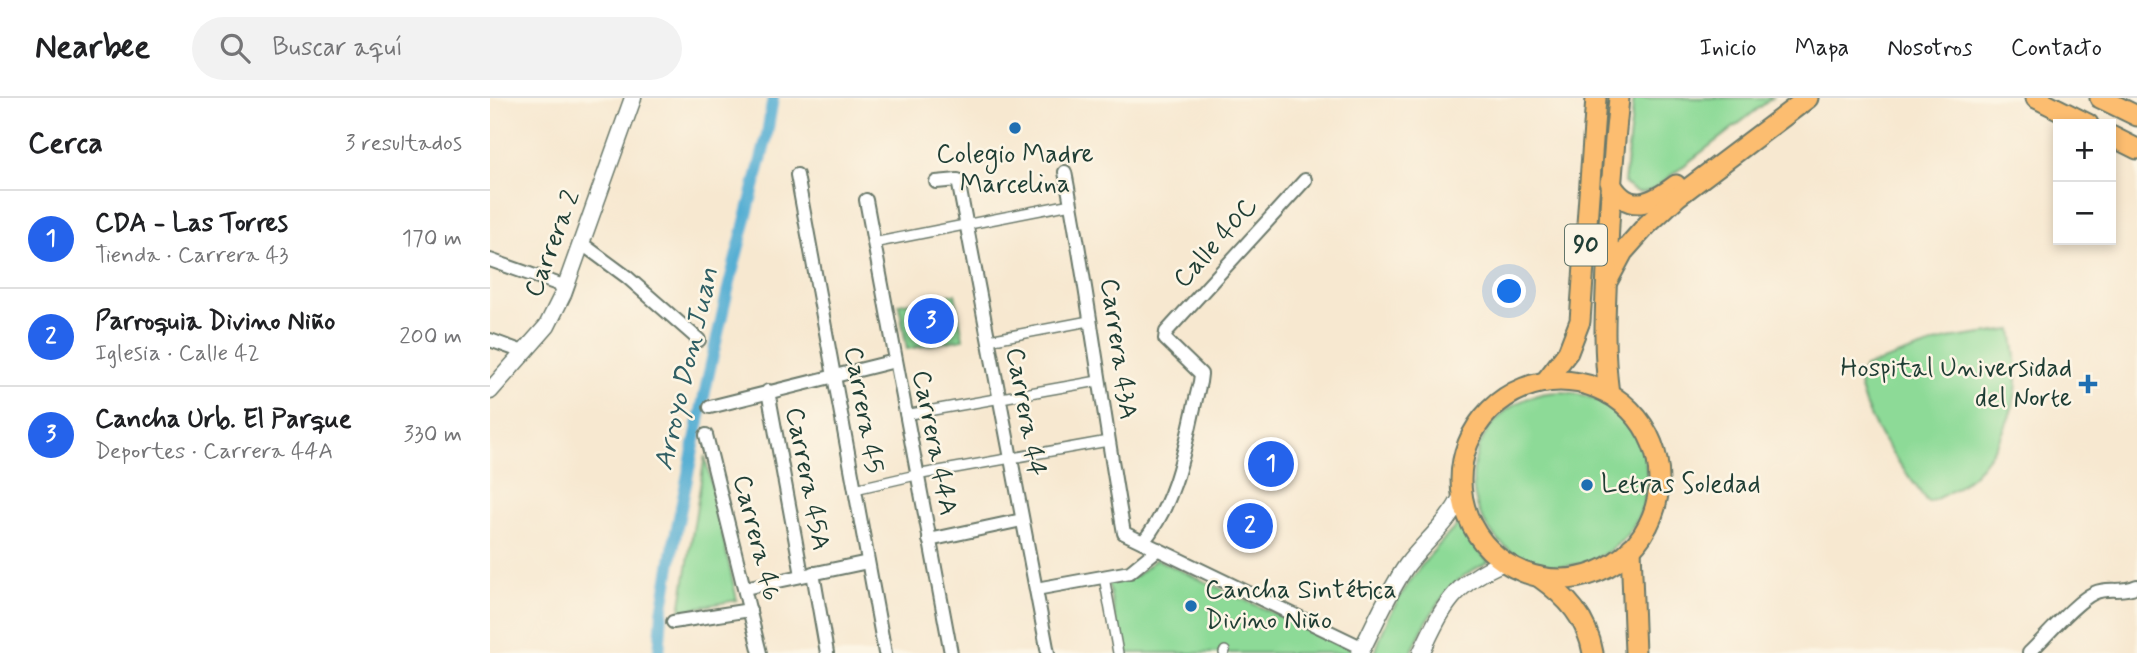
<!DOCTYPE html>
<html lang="es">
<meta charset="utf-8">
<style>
:root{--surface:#fff;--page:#f2f2f2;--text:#202124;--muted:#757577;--line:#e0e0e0;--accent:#2563eb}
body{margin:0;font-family:Mynerve,sans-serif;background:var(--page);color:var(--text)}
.controls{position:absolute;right:21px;top:21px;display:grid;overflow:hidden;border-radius:0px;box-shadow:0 4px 10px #0003}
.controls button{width:63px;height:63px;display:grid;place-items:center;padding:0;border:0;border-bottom:2px solid var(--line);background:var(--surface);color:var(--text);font:35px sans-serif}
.you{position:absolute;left:1020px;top:194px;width:24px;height:24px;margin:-18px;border:5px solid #fff;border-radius:50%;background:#1a73e8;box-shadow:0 0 0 10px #1a73e833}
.badge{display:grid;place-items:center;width:46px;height:46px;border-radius:50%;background:var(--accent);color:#fff;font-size:23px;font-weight:700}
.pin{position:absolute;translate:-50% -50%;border:4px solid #fff;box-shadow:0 2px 7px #0006}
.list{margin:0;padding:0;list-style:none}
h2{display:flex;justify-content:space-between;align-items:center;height:91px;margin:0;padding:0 28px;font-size:30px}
h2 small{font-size:23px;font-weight:400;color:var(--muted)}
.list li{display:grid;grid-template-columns:46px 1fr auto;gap:21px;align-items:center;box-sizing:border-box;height:98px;padding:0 28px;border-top:2px solid var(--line)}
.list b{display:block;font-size:26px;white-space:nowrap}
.list p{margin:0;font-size:23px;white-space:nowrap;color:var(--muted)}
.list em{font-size:23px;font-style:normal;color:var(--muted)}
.icon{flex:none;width:38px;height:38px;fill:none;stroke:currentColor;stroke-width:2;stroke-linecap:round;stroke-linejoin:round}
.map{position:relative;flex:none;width:1647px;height:555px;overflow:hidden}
header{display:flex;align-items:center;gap:42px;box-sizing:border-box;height:98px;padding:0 35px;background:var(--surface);border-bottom:2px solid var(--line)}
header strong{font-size:33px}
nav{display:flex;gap:38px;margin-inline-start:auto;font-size:24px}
.search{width:490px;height:63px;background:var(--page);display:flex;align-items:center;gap:18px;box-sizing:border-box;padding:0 24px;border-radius:38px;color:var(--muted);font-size:26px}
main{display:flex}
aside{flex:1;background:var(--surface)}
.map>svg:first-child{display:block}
.green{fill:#8dda97;stroke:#568c66;stroke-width:2}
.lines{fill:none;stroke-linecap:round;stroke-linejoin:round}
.canal{stroke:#56afd3;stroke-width:12}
.pedestrian-casing{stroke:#6b796b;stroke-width:12}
.minor-casing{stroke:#6b796b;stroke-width:16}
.tertiary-casing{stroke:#6b796b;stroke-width:19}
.trunk-casing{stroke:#6b796b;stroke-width:23}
.pedestrian{stroke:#fff;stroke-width:9}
.minor{stroke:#fff;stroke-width:12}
.tertiary{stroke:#fff;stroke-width:16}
.trunk{stroke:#fcbd6f;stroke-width:19}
.poi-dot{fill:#1f6fb2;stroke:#fcf5e5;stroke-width:2.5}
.labels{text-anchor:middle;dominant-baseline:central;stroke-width:5;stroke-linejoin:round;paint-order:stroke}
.shield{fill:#fcf5e5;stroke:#617469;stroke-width:2}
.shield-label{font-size:24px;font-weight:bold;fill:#1f3d34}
.poi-label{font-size:26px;fill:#1f3d34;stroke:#fcf5e5;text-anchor:start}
.street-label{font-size:26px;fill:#1f3d34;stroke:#fcf5e5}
.water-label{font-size:28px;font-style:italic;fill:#305f64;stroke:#fcf5e5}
</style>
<header>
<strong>Nearbee</strong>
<div class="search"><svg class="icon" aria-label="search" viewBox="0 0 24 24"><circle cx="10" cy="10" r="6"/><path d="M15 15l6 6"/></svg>Buscar aquí</div>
<nav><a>Inicio</a><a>Mapa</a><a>Nosotros</a><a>Contacto</a></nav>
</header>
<main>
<aside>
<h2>Cerca<small>3 resultados</small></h2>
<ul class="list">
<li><span class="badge">1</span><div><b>CDA - Las Torres</b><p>Tienda · Carrera 43</p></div><em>170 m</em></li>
<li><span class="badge">2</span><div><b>Parroquia Divino Niño</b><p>Iglesia · Calle 42</p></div><em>200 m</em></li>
<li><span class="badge">3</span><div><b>Cancha Urb. El Parque</b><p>Deportes · Carrera 44A</p></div><em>330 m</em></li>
</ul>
</aside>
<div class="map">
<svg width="1647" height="555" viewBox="0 0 1647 555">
<rect width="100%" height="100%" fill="#fcf5e5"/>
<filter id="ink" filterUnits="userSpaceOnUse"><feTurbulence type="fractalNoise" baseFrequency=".0143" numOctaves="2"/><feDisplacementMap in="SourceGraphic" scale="14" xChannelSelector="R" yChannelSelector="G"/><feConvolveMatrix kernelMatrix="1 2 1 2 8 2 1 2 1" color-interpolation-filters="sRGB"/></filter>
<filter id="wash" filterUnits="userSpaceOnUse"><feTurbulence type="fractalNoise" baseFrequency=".00686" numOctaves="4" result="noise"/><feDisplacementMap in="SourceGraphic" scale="28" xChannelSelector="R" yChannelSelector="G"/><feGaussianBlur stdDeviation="1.57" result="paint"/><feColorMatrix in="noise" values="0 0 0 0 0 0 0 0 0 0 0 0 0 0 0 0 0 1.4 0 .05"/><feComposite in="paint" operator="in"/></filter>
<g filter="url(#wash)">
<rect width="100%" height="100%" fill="#f7e8d0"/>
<!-- green -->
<g class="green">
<path d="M1144 0H1282L1162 92C1148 96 1145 94 1134 85Z"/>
<path d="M465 196 473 241 417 251 409 206Z"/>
<path d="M1522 232C1525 252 1529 273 1526 293 1520 328 1501 365 1472 386 1462 394 1449 399 1438 405 1412 367 1375 327 1368 280L1375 269 1457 241Z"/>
<circle cx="1070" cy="381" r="87"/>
<path d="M215 358 247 502 190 513Z"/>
<path d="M970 424 981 445 999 464C989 469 978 474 970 481 948 500 933 528 921 555H885C900 503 933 462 970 424Z"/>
<path d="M666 461 863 552 862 555H739L731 551 729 555H632L617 479 646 478Z"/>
</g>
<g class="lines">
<!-- canal -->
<path class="canal" d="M169 555 172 515 186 434 218 279 239 187 276 42 283 0"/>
</g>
</g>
<g filter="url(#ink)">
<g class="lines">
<!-- pedestrian casing -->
<g class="pedestrian-casing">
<g id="pedestrian">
<path d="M383 145 581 106"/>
<path d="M499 242 599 223"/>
<path d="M415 317 608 283"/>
<path d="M365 391 426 377 618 343"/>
<path d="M614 479 628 555"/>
<path d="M734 555 735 553"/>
</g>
</g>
<!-- minor casing -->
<g class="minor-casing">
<g id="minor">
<path d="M575 74C598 193 613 315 634 435L873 550"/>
<path d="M307 77 395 555"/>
<path d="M446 84 468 82 558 555"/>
<path d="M376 102 461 555"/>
<path d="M91 145 137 179 209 242"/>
<path d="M0 162 76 189"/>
<path d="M0 242 33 254"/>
<path d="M278 293 312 477"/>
<path d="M220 309 405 263"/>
<path d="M216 337 270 555"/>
<path d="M439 442 532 422"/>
<path d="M653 444C690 399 696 339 710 284L711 276 675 241 676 234 815 82"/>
<path d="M323 475 337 555"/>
<path d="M255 490 378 464"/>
<path d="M546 491 640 474 668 451"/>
<path d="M183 524 260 512"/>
<path d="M1539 555C1555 540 1586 503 1604 495 1619 488 1630 496 1647 488"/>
</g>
</g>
<!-- tertiary casing -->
<g class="tertiary-casing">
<g id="tertiary">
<path d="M0 293 57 228 73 196 143 0"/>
<path d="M870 555C885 526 898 494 917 467 936 442 957 427 972 398"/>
<path d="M931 555C953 508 964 485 1014 464"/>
</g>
</g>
<!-- trunk casing -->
<g class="trunk-casing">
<g id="trunk">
<path d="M1546 0 1598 26"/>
<path d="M1610 0 1647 18"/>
<path d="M1621 38 1647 51"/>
<path d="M1120 84C1138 117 1161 106 1186 87"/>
<path d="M1118 182 1133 154 1157 127 1187 99 1318 0"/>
<circle cx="1070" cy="382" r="99"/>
<path d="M1055 284 1078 254 1090 223 1106 0"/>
<path d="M1119 296C1113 251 1115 216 1117 172 1119 114 1123 58 1129 0"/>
<path d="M1141 450 1145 555"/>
<path d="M1049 479C1077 499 1097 520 1103 555"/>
</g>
</g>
<!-- pedestrian -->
<use href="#pedestrian" class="pedestrian"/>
<!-- minor -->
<use href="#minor" class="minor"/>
<!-- tertiary -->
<use href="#tertiary" class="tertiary"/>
<!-- trunk -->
<use href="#trunk" class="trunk"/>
</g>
</g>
<!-- markers -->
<g class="poi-dot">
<circle cx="525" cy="30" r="7"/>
<path d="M1594.5 275.5h7v7h7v7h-7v7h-7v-7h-7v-7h7z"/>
<circle cx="1097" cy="387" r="7"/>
<circle cx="701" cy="508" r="7"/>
</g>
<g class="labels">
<!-- shield labels -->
<rect class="shield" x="1075" y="126.5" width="42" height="41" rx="5"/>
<g class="shield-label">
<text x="1096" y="147">90</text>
</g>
<!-- poi labels -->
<g class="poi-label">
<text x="525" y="57" text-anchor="middle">Colegio Madre<tspan x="525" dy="30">Marcelina</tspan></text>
<text x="1582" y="271" text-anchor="end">Hospital Universidad<tspan x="1582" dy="30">del Norte</tspan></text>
<text x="1111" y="387">Letras Soledad</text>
<text x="715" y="493">Cancha Sintética<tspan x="715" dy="30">Divino Niño</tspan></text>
</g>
<!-- street labels -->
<g class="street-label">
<text transform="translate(726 145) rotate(-48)">Calle 40C</text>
<text transform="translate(63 146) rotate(-69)">Carrera 2</text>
<text transform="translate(628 251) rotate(82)">Carrera 43A</text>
<text transform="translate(373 312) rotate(80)">Carrera 45</text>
<text transform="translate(535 314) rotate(80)">Carrera 44</text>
<text transform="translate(444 345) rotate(79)">Carrera 44A</text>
<text transform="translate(317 381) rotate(79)">Carrera 45A</text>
<text transform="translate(266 440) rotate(76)">Carrera 46</text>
</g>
<!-- water labels -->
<g class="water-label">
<text transform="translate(197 271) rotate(-77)">Arroyo Don Juan</text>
</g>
</g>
</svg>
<div class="controls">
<button>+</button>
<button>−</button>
</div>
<div class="you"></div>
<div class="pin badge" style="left:781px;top:366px">1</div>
<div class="pin badge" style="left:760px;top:428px">2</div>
<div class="pin badge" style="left:441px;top:223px">3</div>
</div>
</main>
